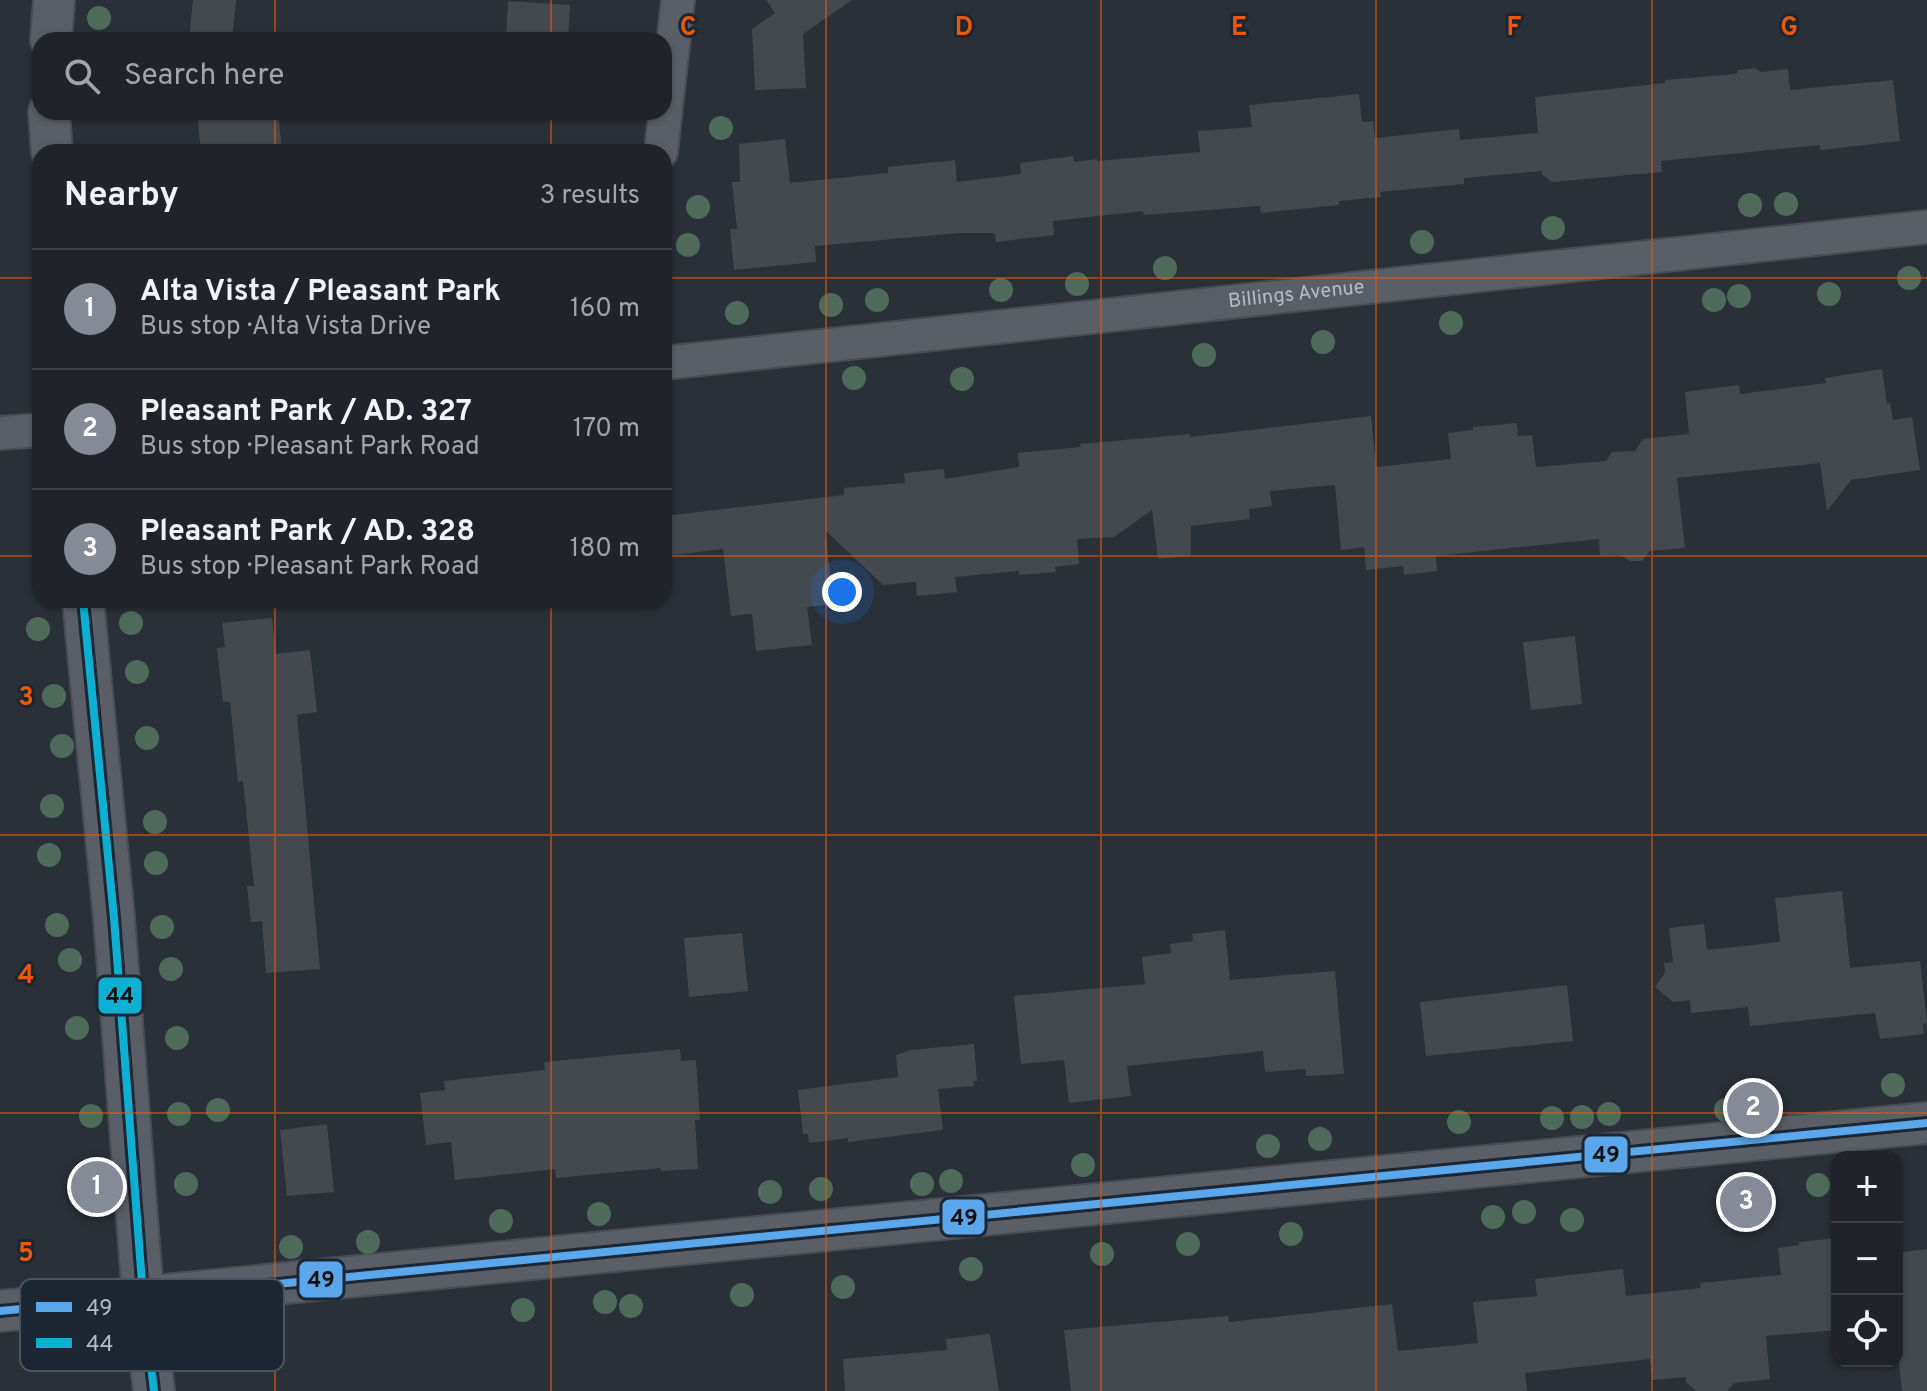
<!DOCTYPE html>
<meta charset="utf-8">
<style>
:root{--surface:#20242a;--page:#2d3036;--text:#f1f3f6;--muted:#a2a4a8;--line:#3d4147;--accent:#848b96}
body{margin:0;font-family:Overpass,sans-serif;background:var(--page);color:var(--text)}
.controls{position:absolute;right:24px;bottom:24px;display:grid;overflow:hidden;border-radius:16px;box-shadow:0 2px 6px #0004}
.controls button{width:72px;height:72px;display:grid;place-items:center;padding:0;border:0;border-bottom:2px solid var(--line);background:var(--surface);color:var(--text);font:40px sans-serif}
.you{position:absolute;left:842px;top:592px;width:28px;height:28px;margin:-20px;border:6px solid #fff;border-radius:50%;background:#1a73e8;box-shadow:0 0 0 12px #1a73e833}
.badge{display:grid;place-items:center;width:52px;height:52px;border-radius:50%;background:var(--accent);color:#fff;font-size:26px;font-weight:700}
.pin{position:absolute;translate:-50% -50%;border:4px solid #fff;box-shadow:0 2px 8px #0006}
.list{margin:0;padding:0;list-style:none}
h2{display:flex;justify-content:space-between;align-items:center;height:104px;margin:0;padding:0 32px;font-size:34px}
h2 small{font-size:26px;font-weight:400;color:var(--muted)}
.list li{display:grid;grid-template-columns:52px 1fr auto;gap:24px;align-items:center;box-sizing:border-box;height:120px;padding:0 32px;border-top:2px solid var(--line)}
.list b{display:block;font-size:30px;white-space:nowrap}
.list p{margin:0;font-size:26px;white-space:nowrap;color:var(--muted)}
.list em{font-size:26px;font-style:normal;color:var(--muted)}
.icon{flex:none;width:44px;height:44px;fill:none;stroke:currentColor;stroke-width:2;stroke-linecap:round;stroke-linejoin:round}
.map{position:relative;flex:none;width:1927px;height:1391px;overflow:hidden}
.search{position:absolute;background:var(--surface);box-shadow:0 2px 6px #0004;left:32px;top:32px;width:640px;height:88px;display:flex;align-items:center;gap:20px;box-sizing:border-box;padding:0 28px;border-radius:24px;color:var(--muted);font-size:30px}
.panel{position:absolute;background:var(--surface);box-shadow:0 2px 6px #0004;left:32px;top:144px;width:640px;height:464px;border-radius:24px}
.map>svg:first-child{display:block}
.building{fill:#444950}
.lines{fill:none;stroke-linecap:round;stroke-linejoin:round}
.minor-casing{stroke:#484c53;stroke-width:36}
.tertiary-casing{stroke:#484c53;stroke-width:44}
.minor{stroke:#5a5e66;stroke-width:32}
.tertiary{stroke:#5a5e66;stroke-width:40}
.bus-1-casing{stroke:#1d2633;stroke-width:14}
.bus-2-casing{stroke:#1d2633;stroke-width:14}
.bus-1{stroke:#5aa8eb;stroke-width:8}
.bus-2{stroke:#0dafd3;stroke-width:8}
.tree{fill:#4e6a5a}
.grid{fill:none;stroke:#e8590c;stroke-width:2;stroke-opacity:0.55}
.labels{text-anchor:middle;dominant-baseline:central;stroke-width:6;stroke-linejoin:round;paint-order:stroke}
.street-label{font-size:20px;fill:#b4bcc9;stroke:#1d2633}
.key{fill:#1d2633;stroke:#4a5360;stroke-width:2}
.key-label{font-size:22px;fill:#b4bcc9}
.grid-label{font-size:26px;text-anchor:middle;font-weight:bold;fill:#e8590c;stroke:#1d2633;stroke-width:6;stroke-linejoin:round;paint-order:stroke}
.line-badge{stroke:#1d2633;stroke-width:3}
.pale-badge-label{font-size:22px;text-anchor:middle;font-weight:bold;fill:#111}
</style>
<div class="map">
<svg width="1927" height="1391" viewBox="0 0 1927 1391">
<rect width="100%" height="100%" fill="#2a3038"/>
<!-- building -->
<g class="building">
<path d="M193 0H236L232 40H189Z"/>
<path d="M766 0H852L803 34 806 88 755 90 752 29 775 13Z"/>
<path d="M508 1 570 5 568 40H506Z"/>
<path d="M1755 68 1761 72 1788 69 1790 90 1893 80 1900 141 1820 150V145L1661 161 1662 172 1552 182 1542 174V171L1464 178V184L1380 192 1381 197 1339 201V205L1261 213 1260 206 1144 215 1143 211 1053 221 1054 235 996 242 995 233H959L815 246 816 262 734 270 730 229H737L732 182H740L739 144 785 139 790 183 888 173V167L955 160 957 182 1021 174 1020 163 1073 156 1074 162 1097 159 1098 161 1200 152 1198 131 1252 127 1249 105 1359 94 1362 122 1373 121 1375 138 1459 129 1460 140 1538 133 1535 97 1665 83V80L1736 74 1739 70Z"/>
<path d="M197 112H278L282 152H201Z"/>
<path d="M1882 369 1887 404 1890 403 1893 420 1912 417 1920 470 1851 480 1827 511 1820 463 1677 478 1685 548 1650 551 1642 561H1630L1620 555 1600 556 1599 539 1436 556 1437 571 1404 575 1403 566 1366 570 1364 547 1341 550 1335 485 1270 491 1272 506 1249 509 1250 519 1191 526V556L1158 559 1152 510 1114 537 1077 539 1079 564 1055 567 1056 572 1019 575V571L955 577 957 592 917 596 916 582 883 585 825 530 834 604 807 607 812 645 756 651 752 614 731 616 723 549 664 556V516L844 495V488L905 483 904 473 944 469 945 479 1019 467 1018 453 1081 447 1080 444 1190 434V437L1371 416 1376 467 1451 459 1448 433 1473 430V427L1517 423 1518 436 1532 435 1536 467 1606 461 1612 452 1635 451 1643 439 1689 434 1685 392 1739 385 1740 394 1826 383 1825 378Z"/>
<path d="M272 618 276 654 310 650 317 712 297 715 320 969 266 973 262 921 251 922 247 886H254L243 781 238 782 230 702H223L217 648 225 647 222 623Z"/>
<path d="M1575 636 1582 704 1531 710 1523 642Z"/>
<path d="M1842 891 1850 968 1920 961 1927 1023 1923 1024 1924 1034 1880 1039 1875 1013 1750 1026 1748 1007 1691 1013 1690 1000 1673 1002 1655 987 1665 973 1664 963 1673 962 1669 928 1704 924 1707 950 1780 942 1775 898Z"/>
<path d="M1225 930 1230 980 1335 971 1344 1074 1306 1076 1305 1069 1265 1072 1263 1051 1127 1066 1131 1096 1069 1103 1064 1060 1021 1064 1014 996 1145 984 1142 957 1171 953 1170 944 1193 941 1192 934Z"/>
<path d="M742 933 748 991 689 997 684 938Z"/>
<path d="M1567 985 1573 1041 1426 1056 1420 1002Z"/>
<path d="M974 1044 977 1081H973L974 1086 938 1089 943 1130 848 1142V1138L809 1143 808 1134H803L798 1090 898 1077 896 1055 911 1050Z"/>
<path d="M680 1049 681 1061 696 1060 700 1120H695L698 1169 661 1171V1168L556 1178 555 1169 455 1180 451 1142 426 1145 420 1093 445 1090 444 1081 545 1070 544 1062Z"/>
<path d="M327 1124 334 1192 287 1196 280 1130Z"/>
<path d="M1837 1238V1330L1766 1336 1770 1379 1734 1383 1727 1391H1696L1686 1382V1377L1652 1380 1650 1359 1525 1373 1527 1391H1071L1064 1330 1228 1316 1229 1322 1392 1304 1398 1351 1478 1343 1473 1302 1537 1296 1535 1279 1623 1269 1626 1296 1701 1288 1700 1283 1781 1275 1778 1248 1799 1245V1242Z"/>
<path d="M1927 1249V1391H1902L1897 1343V1253Z"/>
<path d="M990 1334 999 1391H845L843 1359 947 1350 946 1339Z"/>
</g>
<g class="lines">
<!-- minor casing -->
<g class="minor-casing">
<g id="minor">
<path d="M661 152 678 0"/>
<path id="s1" d="M664 363 1927 227"/>
<path d="M0 433 40 430"/>
</g>
</g>
<!-- tertiary casing -->
<g class="tertiary-casing">
<g id="tertiary">
<path d="M51 40 54 0"/>
<path d="M49 112 52 152"/>
<path d="M83 600 114 918 143 1296 154 1391"/>
<path d="M0 1311 1927 1123"/>
</g>
</g>
<!-- minor -->
<use href="#minor" class="minor"/>
<!-- tertiary -->
<use href="#tertiary" class="tertiary"/>
<!-- bus-1 casing -->
<g class="bus-1-casing">
<path id="bus-1" d="M0 1311 1927 1123"/>
</g>
<!-- bus-2 casing -->
<g class="bus-2-casing">
<path id="bus-2" d="M83 600 114 918 143 1296 154 1391"/>
</g>
<!-- bus-1 -->
<use href="#bus-1" class="bus-1"/>
<!-- bus-2 -->
<use href="#bus-2" class="bus-2"/>
</g>
<!-- trees -->
<g class="tree">
<circle cx="99" cy="18" r="12"/>
<circle cx="721" cy="128" r="12"/>
<circle cx="1786" cy="204" r="12"/>
<circle cx="1750" cy="205" r="12"/>
<circle cx="698" cy="207" r="12"/>
<circle cx="1553" cy="228" r="12"/>
<circle cx="1422" cy="242" r="12"/>
<circle cx="688" cy="245" r="12"/>
<circle cx="1165" cy="268" r="12"/>
<circle cx="1909" cy="278" r="12"/>
<circle cx="1077" cy="284" r="12"/>
<circle cx="1001" cy="290" r="12"/>
<circle cx="1829" cy="294" r="12"/>
<circle cx="1739" cy="296" r="12"/>
<circle cx="877" cy="300" r="12"/>
<circle cx="1714" cy="300" r="12"/>
<circle cx="831" cy="305" r="12"/>
<circle cx="737" cy="313" r="12"/>
<circle cx="1451" cy="323" r="12"/>
<circle cx="1323" cy="342" r="12"/>
<circle cx="1204" cy="355" r="12"/>
<circle cx="854" cy="378" r="12"/>
<circle cx="962" cy="379" r="12"/>
<circle cx="131" cy="623" r="12"/>
<circle cx="38" cy="629" r="12"/>
<circle cx="137" cy="672" r="12"/>
<circle cx="54" cy="696" r="12"/>
<circle cx="147" cy="738" r="12"/>
<circle cx="62" cy="746" r="12"/>
<circle cx="52" cy="806" r="12"/>
<circle cx="155" cy="822" r="12"/>
<circle cx="49" cy="855" r="12"/>
<circle cx="156" cy="863" r="12"/>
<circle cx="57" cy="925" r="12"/>
<circle cx="162" cy="927" r="12"/>
<circle cx="70" cy="960" r="12"/>
<circle cx="171" cy="969" r="12"/>
<circle cx="77" cy="1028" r="12"/>
<circle cx="177" cy="1038" r="12"/>
<circle cx="1893" cy="1085" r="12"/>
<circle cx="1749" cy="1096" r="12"/>
<circle cx="218" cy="1110" r="12"/>
<circle cx="1726" cy="1110" r="12"/>
<circle cx="179" cy="1114" r="12"/>
<circle cx="1609" cy="1114" r="12"/>
<circle cx="91" cy="1116" r="12"/>
<circle cx="1582" cy="1117" r="12"/>
<circle cx="1552" cy="1118" r="12"/>
<circle cx="1459" cy="1122" r="12"/>
<circle cx="1320" cy="1139" r="12"/>
<circle cx="1268" cy="1146" r="12"/>
<circle cx="1083" cy="1165" r="12"/>
<circle cx="951" cy="1181" r="12"/>
<circle cx="186" cy="1184" r="12"/>
<circle cx="922" cy="1184" r="12"/>
<circle cx="1818" cy="1185" r="12"/>
<circle cx="821" cy="1189" r="12"/>
<circle cx="770" cy="1192" r="12"/>
<circle cx="91" cy="1200" r="12"/>
<circle cx="1524" cy="1212" r="12"/>
<circle cx="599" cy="1214" r="12"/>
<circle cx="1493" cy="1217" r="12"/>
<circle cx="1572" cy="1220" r="12"/>
<circle cx="501" cy="1221" r="12"/>
<circle cx="1291" cy="1234" r="12"/>
<circle cx="368" cy="1242" r="12"/>
<circle cx="1188" cy="1244" r="12"/>
<circle cx="291" cy="1247" r="12"/>
<circle cx="1102" cy="1254" r="12"/>
<circle cx="971" cy="1269" r="12"/>
<circle cx="843" cy="1287" r="12"/>
<circle cx="742" cy="1295" r="12"/>
<circle cx="605" cy="1302" r="12"/>
<circle cx="631" cy="1306" r="12"/>
<circle cx="523" cy="1310" r="12"/>
</g>
<!-- grid -->
<path class="grid" d="M275 0V40M551 0V40M826 0V1391M1101 0V1391M1376 0V1391M1652 0V1391M275 112V152M551 112V152M0 278H40M664 278H1927M0 556H40M664 556H1927M275 600V1391M551 600V1391M0 835H1927M0 1113H1927"/>
<g class="labels">
<!-- street labels -->
<g class="street-label">
<text stroke="none"><textPath href="#s1" startOffset="636">Billings Avenue</textPath></text>
</g>
</g>
<!-- legend -->
<rect x="20" y="1279" width="264" height="92" rx="12" class="key"/>
<rect x="36" y="1302" width="36" height="10" fill="#5aa8eb"/>
<rect x="36" y="1338" width="36" height="10" fill="#0dafd3"/>
<g class="key-label">
<text x="86" y="1315">49</text>
<text x="86" y="1351">44</text>
</g>
<g class="grid-label">
<text x="688" y="35">C</text>
<text x="964" y="35">D</text>
<text x="1239" y="35">E</text>
<text x="1514" y="35">F</text>
<text x="1789" y="35">G</text>
<text x="26" y="705">3</text>
<text x="26" y="983">4</text>
<text x="26" y="1261">5</text>
</g>
<g class="line-badge">
<rect x="97" y="976" width="46" height="39" rx="8" fill="#0dafd3"/>
<rect x="1583" y="1135" width="46" height="39" rx="8" fill="#5aa8eb"/>
<rect x="941" y="1198" width="45" height="38" rx="8" fill="#5aa8eb"/>
<rect x="298" y="1260" width="46" height="39" rx="8" fill="#5aa8eb"/>
</g>
<g class="pale-badge-label">
<text x="120" y="1003">44</text>
<text x="1606" y="1162">49</text>
<text x="964" y="1225">49</text>
<text x="321" y="1287">49</text>
</g>
</svg>
<div class="controls">
<button>+</button>
<button>−</button>
<button><svg class="icon" aria-label="locate" viewBox="0 0 24 24"><circle cx="12" cy="12" r="6"/><path d="M12 2v4M12 18v4M2 12h4M18 12h4"/></svg></button>
</div>
<div class="you"></div>
<div class="pin badge" style="left:97px;top:1187px">1</div>
<div class="pin badge" style="left:1753px;top:1108px">2</div>
<div class="pin badge" style="left:1746px;top:1202px">3</div>
<div class="search"><svg class="icon" aria-label="search" viewBox="0 0 24 24"><circle cx="10" cy="10" r="6"/><path d="M15 15l6 6"/></svg>Search here</div>
<section class="panel">
<h2>Nearby<small>3 results</small></h2>
<ul class="list">
<li><span class="badge">1</span><div><b>Alta Vista / Pleasant Park</b><p>Bus stop · Alta Vista Drive</p></div><em>160 m</em></li>
<li><span class="badge">2</span><div><b>Pleasant Park / AD. 327</b><p>Bus stop · Pleasant Park Road</p></div><em>170 m</em></li>
<li><span class="badge">3</span><div><b>Pleasant Park / AD. 328</b><p>Bus stop · Pleasant Park Road</p></div><em>180 m</em></li>
</ul>
</section>
</div>
